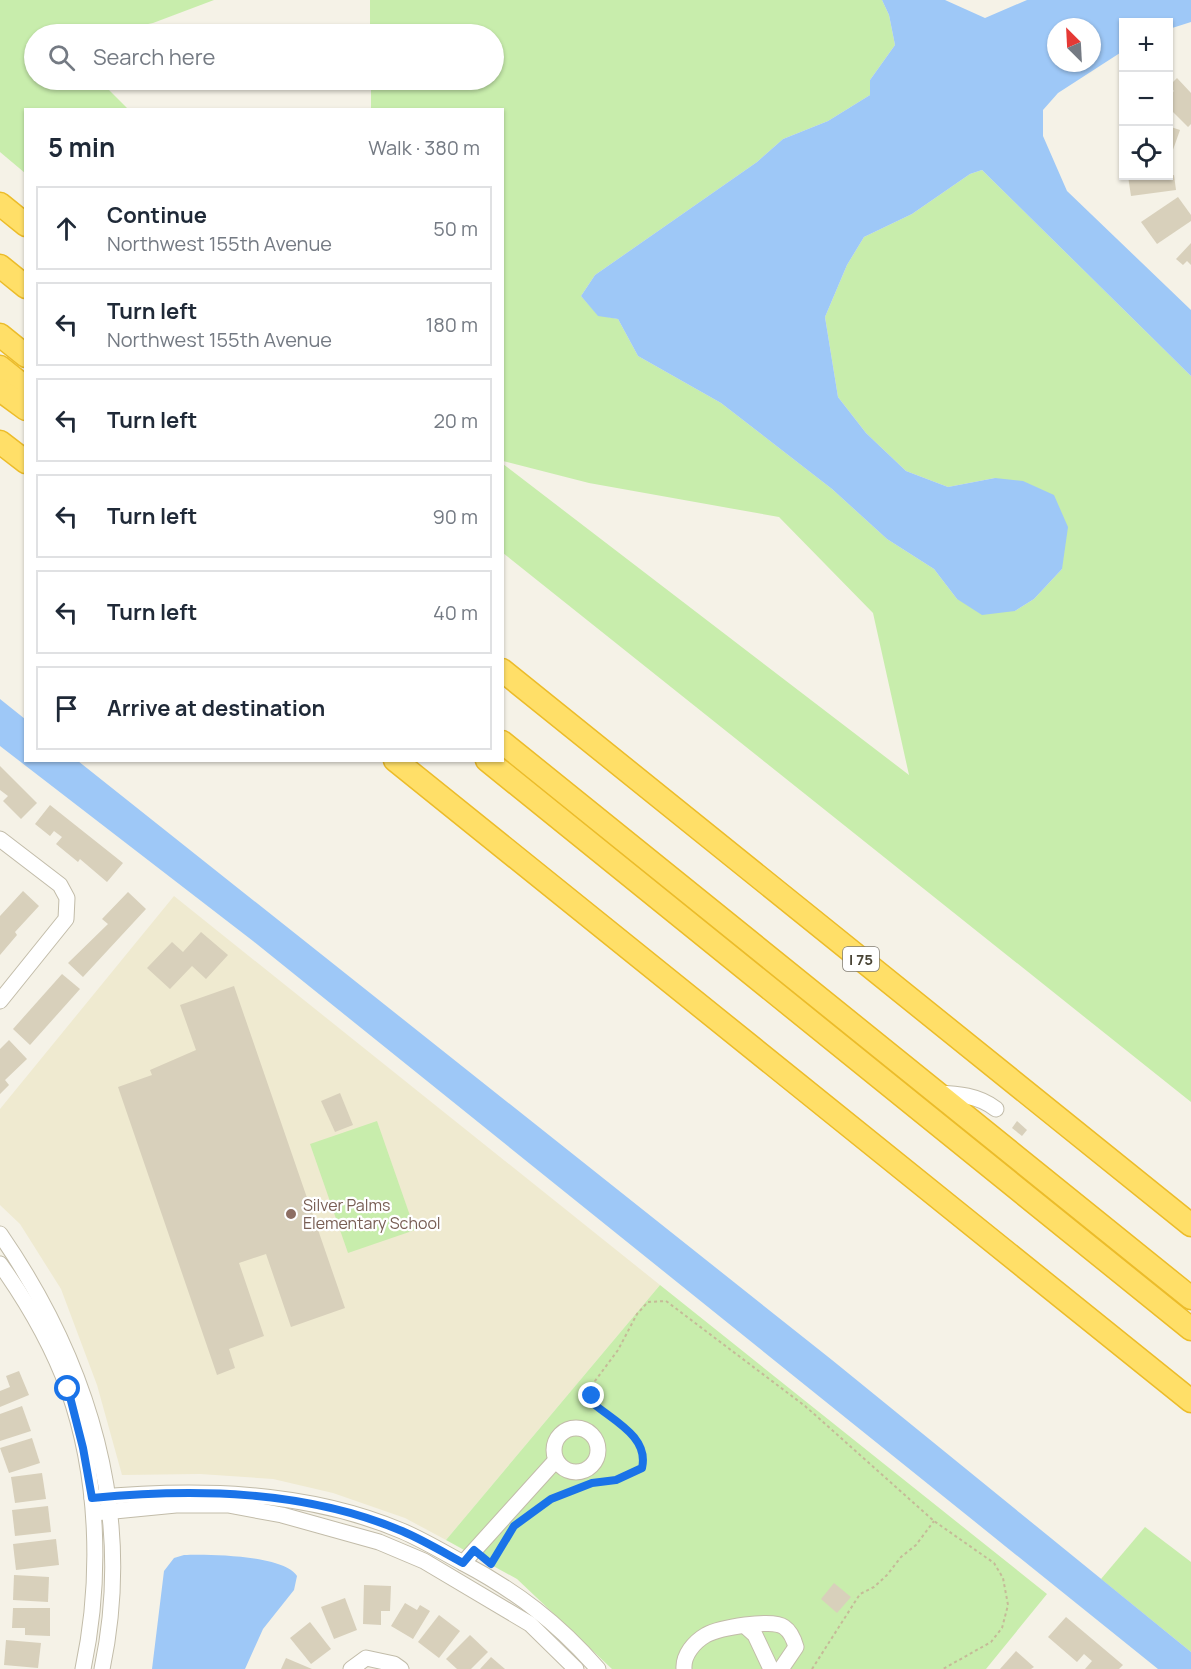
<!DOCTYPE html>
<meta charset="utf-8">
<style>
:root{--surface:#fff;--page:#f6f6f7;--text:#1f2937;--muted:#747a83;--line:#e0e1e3}
body{margin:0;font-family:Manrope,sans-serif;background:var(--page);color:var(--text)}
.controls{position:absolute;right:18px;top:18px;display:grid;overflow:hidden;border-radius:0px;box-shadow:0 2px 4px #0004}
.controls button{width:54px;height:54px;display:grid;place-items:center;padding:0;border:0;border-bottom:2px solid var(--line);background:var(--surface);color:var(--text);font:30px sans-serif}
.compass{position:absolute;left:1047px;top:18px;width:54px;height:54px;border-radius:50%;background:var(--surface);box-shadow:0 2px 4px #0004;rotate:336deg}
.stop{position:absolute;width:18px;height:18px;margin:-14px;border:4px solid #1a73e8;border-radius:50%;background:#fff}
.stop.end{background:#1a73e8;border-color:#fff;box-shadow:0 2px 6px #0008}
.list{margin:0;padding:0;list-style:none}
h2{display:flex;justify-content:space-between;align-items:center;height:78px;margin:0;padding:0 24px;font-size:26px}
h2 small{font-size:20px;font-weight:400;color:var(--muted)}
.list li{display:grid;grid-template-columns:39px 1fr auto;gap:18px;align-items:center;box-sizing:border-box;height:84px;margin:0 12px 12px;padding:0 12px;border:2px solid var(--line);border-radius:0px}
.list b{display:block;font-size:22px;white-space:nowrap}
.list p{margin:0;font-size:20px;white-space:nowrap;color:var(--muted)}
.list em{font-size:20px;font-style:normal;color:var(--muted)}
.icon{flex:none;width:33px;height:33px;fill:none;stroke:currentColor;stroke-width:2;stroke-linecap:round;stroke-linejoin:round}
.map{position:relative;flex:none;width:1191px;height:1669px;overflow:hidden}
.search{position:absolute;background:var(--surface);box-shadow:0 2px 4px #0004;left:24px;top:24px;width:480px;height:66px;display:flex;align-items:center;gap:15px;box-sizing:border-box;padding:0 21px;border-radius:33px;color:var(--muted);font-size:22px}
.panel{position:absolute;background:var(--surface);box-shadow:0 2px 4px #0004;left:24px;top:108px;width:480px;height:654px;border-radius:0px}
.map>svg:first-child{display:block}
.education{fill:#efead0}
.green{fill:#c8edac}
.water{fill:#9ec8f7;fill-rule:evenodd}
.building{fill:#d8d0bb}
.lines{fill:none;stroke-linecap:round;stroke-linejoin:round}
.minor-casing{stroke:#c2bca9;stroke-width:17}
.highway-casing{stroke:#ecbc2a;stroke-width:25}
.path{stroke:#c5ba98;stroke-width:2;stroke-dasharray:3 3;stroke-linecap:butt}
.minor{stroke:#fff;stroke-width:15}
.highway{stroke:#ffdf68;stroke-width:22}
.route{stroke:#1a73e8;stroke-width:8}
.education-dot{fill:#8d6e63;stroke:#fff;stroke-width:2}
.labels{text-anchor:middle;dominant-baseline:central;stroke-width:4.5;stroke-linejoin:round;paint-order:stroke}
.shield{fill:#fff;stroke:#807c72;stroke-width:1.5}
.shield-label{font-size:15px;font-weight:bold;fill:#494435}
.education-label{font-size:16px;fill:#785e54;stroke:#fff;text-anchor:start}
</style>
<div class="map">
<svg width="1191" height="1669" viewBox="0 0 1191 1669">
<rect width="100%" height="100%" fill="#f5f2e7"/>
<!-- education -->
<path class="education" d="M174 896 660 1285 446 1540 405 1518 333 1493 273 1479 200 1474 122 1475 97 1385 61 1289 20 1224 0 1205V1109Z"/>
<!-- green -->
<g class="green">
<path d="M0 0H214L153 23 101 34H34V80H99L128 109 26 110 25 173 0 152Z"/>
<path d="M370 0H882L889 15 895 45 870 80V95L828 121 783 139 757 162 595 275 581 296 598 315 618 319 638 356 721 403 832 489 887 539 934 569 957 599 1015 611 1034 599 1062 569 995 478 948 487 906 471 866 433 838 397 825 317 847 265 864 237 912 214 970 174 982 170 1191 376V1102L503 553V464L909 775 873 613 779 517 589 483 503 461 502 110 371 109V80H494V34H370Z"/>
<path d="M377 1121 415 1230 348 1253 310 1144Z"/>
<path d="M660 1285 1047 1594 986 1669H612L517 1579 446 1540Z"/>
<path d="M1145 1527 1191 1562V1652L1101 1579Z"/>
</g>
<!-- water -->
<g class="water">
<path d="M882 0H945L985 18 1027 0H1191V22L1169 29 1168 22H1124L1123 51 1058 93 1043 110V136L1067 191 1191 310V376L982 170 970 174 912 214 864 237 847 265 825 317 838 397 866 433 906 471 948 487 995 478 1023 481 1054 495 1068 527 1062 569 1034 599 1015 611 982 615 957 599 934 569 887 539 832 489 721 403 638 356 618 319 598 316 581 296 595 275 757 162 783 139 828 121 870 95V80L895 45 889 15ZM1056 27H1092V63H1056Z"/>
<path d="M0 699 25 719 26 760 78 761 832 1360 1191 1652V1669H1158L253 941 0 746Z"/>
<path d="M184 1555C208 1554 284 1555 297 1576L294 1590 263 1629 245 1669H152L164 1571 174 1558Z"/>
</g>
<!-- building -->
<g class="building">
<path d="M1177 78 1191 93V124L1188 127 1168 107V96L1174 91 1169 86Z"/>
<path d="M1168 126 1180 130 1169 161H1168Z"/>
<path d="M1168 176 1174 175 1176 190 1131 196 1128 176Z"/>
<path d="M1178 197 1191 215V221L1157 244 1141 222Z"/>
<path d="M1191 243V265L1187 261 1183 265 1176 259Z"/>
<path d="M0 766 37 803 21 819 3 801 8 796 0 790Z"/>
<path d="M50 805 123 863 107 882 80 859 78 862 56 844 62 837 54 831 50 836 35 824Z"/>
<path d="M23 891 39 906 15 932 17 935 0 955V916Z"/>
<path d="M128 892 146 909 83 977 68 963 108 924 102 919Z"/>
<path d="M201 932 228 955 206 979 192 966 170 989 147 968 172 942 183 952Z"/>
<path d="M62 974 80 989 30 1045 13 1029Z"/>
<path d="M234 986 345 1308 291 1327 266 1254 239 1263 264 1336 229 1349 235 1368 217 1375 118 1087 152 1075 150 1070 196 1050 180 1005Z"/>
<path d="M9 1040 27 1059 5 1080 9 1085 0 1094V1049Z"/>
<path d="M340 1093 353 1125 335 1132 321 1101Z"/>
<path d="M1017 1121 1027 1130 1022 1136 1012 1128Z"/>
<path d="M19 1371 29 1395 0 1407V1391L10 1387 6 1376Z"/>
<path d="M22 1406 31 1431 0 1441V1414Z"/>
<path d="M32 1438 40 1463 9 1473 0 1448Z"/>
<path d="M42 1473 46 1499 15 1503 11 1477Z"/>
<path d="M48 1506 51 1532 15 1536 12 1510Z"/>
<path d="M56 1539 59 1565 16 1570 13 1544Z"/>
<path d="M14 1575 49 1577 48 1602 13 1600Z"/>
<path d="M834 1583 851 1597 837 1613 821 1599Z"/>
<path d="M364 1585 391 1586 390 1611H381V1625L363 1624Z"/>
<path d="M345 1598 357 1630 334 1639 321 1607Z"/>
<path d="M405 1603 417 1610 420 1605 430 1611 413 1639 391 1626Z"/>
<path d="M13 1608H50V1636L25 1635V1628H12Z"/>
<path d="M439 1615 460 1631 439 1658 418 1642Z"/>
<path d="M1066 1617 1123 1665 1119 1669H1085L1092 1661 1084 1654 1077 1662 1048 1637Z"/>
<path d="M310 1622 331 1649 311 1664 290 1638Z"/>
<path d="M470 1635 488 1652 471 1669H457L446 1659Z"/>
<path d="M6 1640 41 1643 38 1668 4 1665Z"/>
<path d="M1016 1651 1034 1667 1031 1669H1000Z"/>
<path d="M491 1657 505 1669H480Z"/>
<path d="M286 1658 312 1669H281Z"/>
</g>
<g class="lines">
<!-- minor casing -->
<g class="minor-casing">
<g id="minor">
<path d="M0 839 60 885 67 898 66 919 0 1001"/>
<path d="M936 1093C958 1094 978 1095 996 1109"/>
<path d="M0 1234C89 1363 135 1513 102 1669"/>
<path d="M0 1264C27 1302 52 1345 68 1389 99 1477 102 1579 83 1669"/>
<circle cx="576" cy="1450" r="22"/>
<path d="M92 1498C195 1488 305 1490 402 1531 423 1540 443 1552 463 1563 516 1591 558 1623 598 1669"/>
<path d="M94 1513 176 1505H228L282 1515 379 1542 424 1561 530 1624 576 1669"/>
<path d="M463 1563 556 1460"/>
<path d="M745 1626 755 1635 771 1669"/>
<path d="M351 1669 366 1658 394 1664 401 1669"/>
<path d="M684 1669C683 1655 694 1642 706 1635 719 1628 772 1618 784 1627 790 1631 794 1640 796 1647L781 1669"/>
</g>
</g>
<!-- highway casing -->
<g class="highway-casing">
<g id="highway">
<path d="M0 204 26 225"/>
<path d="M0 266 26 287"/>
<path d="M0 335 26 356"/>
<path d="M0 367 26 388"/>
<path d="M0 390 26 409"/>
<path d="M0 442 26 462"/>
<path d="M502 670 1191 1225"/>
<path d="M502 742 1191 1298"/>
<path d="M395 760 1191 1401"/>
<path d="M487 760 1191 1329"/>
</g>
</g>
<!-- path -->
<g class="path">
<path d="M523 1520 551 1499 567 1492 592 1483 616 1480 642 1468C649 1438 616 1422 595 1405L592 1396 595 1381 618 1350 637 1314 648 1302 666 1301 805 1406 934 1521 994 1563 1003 1578 1008 1605 1002 1628 991 1642 943 1669"/>
<path d="M492 1563 509 1535"/>
<path d="M812 1669 860 1594 874 1587 887 1575 901 1557 916 1545 934 1521"/>
</g>
<!-- minor -->
<use href="#minor" class="minor"/>
<!-- highway -->
<use href="#highway" class="highway"/>
</g>
<g class="lines">
<!-- route -->
<path class="route" d="M68 1389 83 1448 92 1498C195 1488 305 1490 402 1531 423 1540 443 1552 463 1563L474 1550 491 1564 514 1526 551 1499 592 1483 616 1480 642 1468C649 1438 616 1422 595 1405L592 1396"/>
</g>
<!-- markers -->
<circle class="education-dot" cx="291" cy="1214" r="6"/>
<g class="labels">
<!-- shield labels -->
<rect class="shield" x="843" y="947" width="36" height="24" rx="4.5"/>
<g class="shield-label">
<text x="861" y="959">I 75</text>
</g>
<!-- education labels -->
<g class="education-label">
<text x="303" y="1205">Silver Palms<tspan x="303" dy="18">Elementary School</tspan></text>
</g>
</g>
</svg>
<div class="controls">
<button>+</button>
<button>−</button>
<button><svg class="icon" aria-label="locate" viewBox="0 0 24 24"><circle cx="12" cy="12" r="6"/><path d="M12 2v4M12 18v4M2 12h4M18 12h4"/></svg></button>
</div>
<svg class="compass" viewBox="-18 -18 36 36"><path d="M0-13l5 13h-10z" fill="#e53935"/><path d="M0 13l5-13h-10z" fill="#747a83"/></svg>
<div class="stop" style="left:68px;top:1389px"></div>
<div class="stop end" style="left:592px;top:1396px"></div>
<div class="search"><svg class="icon" aria-label="search" viewBox="0 0 24 24"><circle cx="10" cy="10" r="6"/><path d="M15 15l6 6"/></svg>Search here</div>
<section class="panel">
<h2>5 min<small>Walk · 380 m</small></h2>
<ul class="list">
<li><svg class="icon" aria-label="ahead" viewBox="0 0 24 24"><path d="M12 20V5M6 11l6-6 6 6"/></svg><div><b>Continue</b><p>Northwest 155th Avenue</p></div><em>50 m</em></li>
<li><svg class="icon" aria-label="left" viewBox="0 0 24 24"><path d="M17 20v-9H6M10 6l-5 5 5 5"/></svg><div><b>Turn left</b><p>Northwest 155th Avenue</p></div><em>180 m</em></li>
<li><svg class="icon" aria-label="left" viewBox="0 0 24 24"><path d="M17 20v-9H6M10 6l-5 5 5 5"/></svg><div><b>Turn left</b></div><em>20 m</em></li>
<li><svg class="icon" aria-label="left" viewBox="0 0 24 24"><path d="M17 20v-9H6M10 6l-5 5 5 5"/></svg><div><b>Turn left</b></div><em>90 m</em></li>
<li><svg class="icon" aria-label="left" viewBox="0 0 24 24"><path d="M17 20v-9H6M10 6l-5 5 5 5"/></svg><div><b>Turn left</b></div><em>40 m</em></li>
<li><svg class="icon" aria-label="arrive" viewBox="0 0 24 24"><path d="M6 21V4h12l-3 4 3 4H6"/></svg><div><b>Arrive at destination</b></div></li>
</ul>
</section>
</div>
